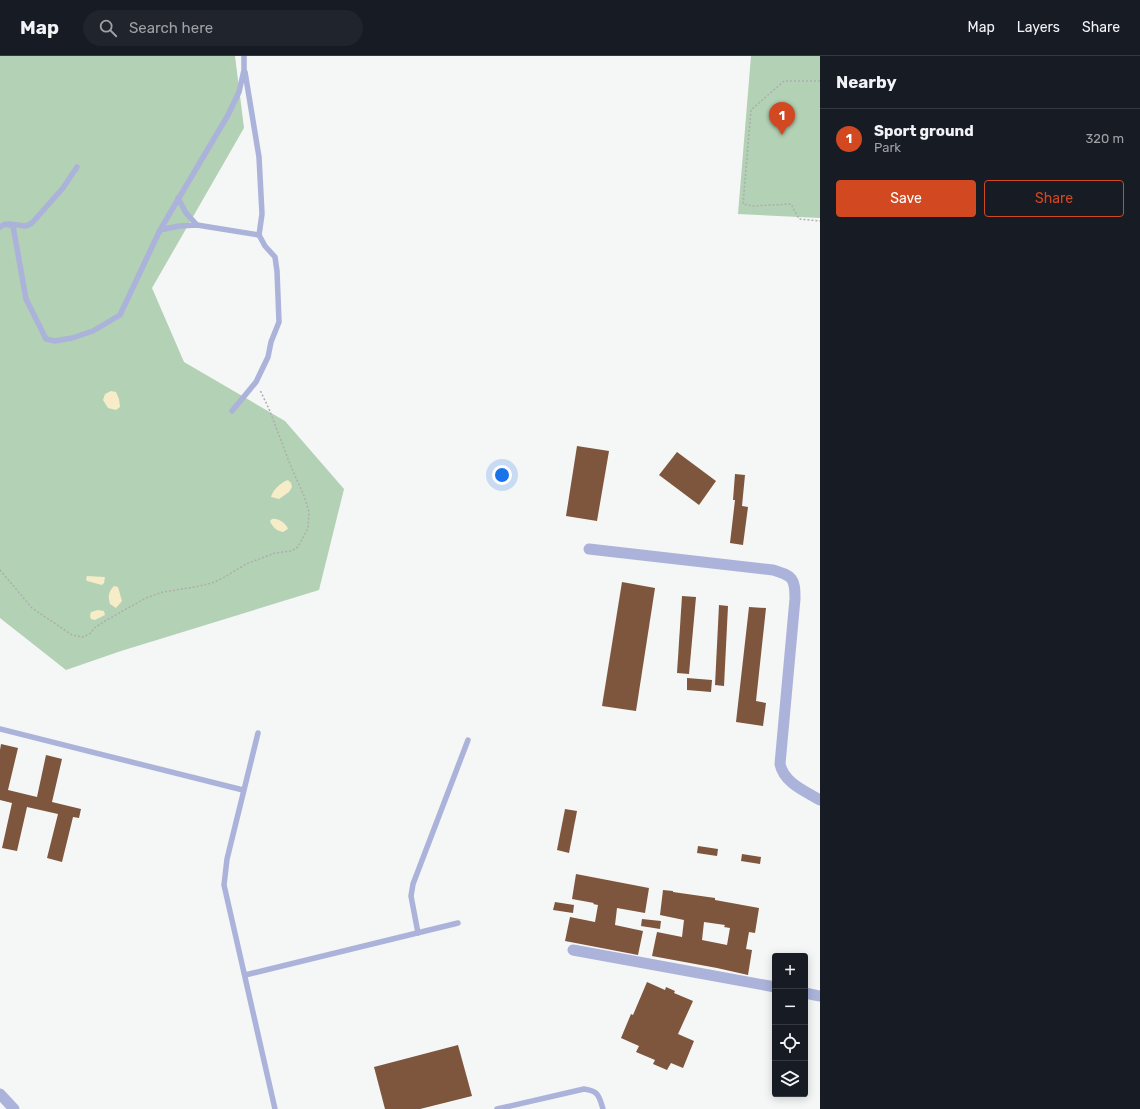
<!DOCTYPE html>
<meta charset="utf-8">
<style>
:root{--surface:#171b24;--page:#20242c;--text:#f1f3f6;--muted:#9ea1a6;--line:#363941;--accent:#d14821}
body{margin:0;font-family:Rubik,sans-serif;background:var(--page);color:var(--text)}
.controls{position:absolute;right:12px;bottom:12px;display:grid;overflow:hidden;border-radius:4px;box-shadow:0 2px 10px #0003}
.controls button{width:36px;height:36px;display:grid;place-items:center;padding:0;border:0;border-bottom:1px solid var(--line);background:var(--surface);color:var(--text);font:20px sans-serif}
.you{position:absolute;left:502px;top:419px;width:14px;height:14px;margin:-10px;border:3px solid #fff;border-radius:50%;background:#1a73e8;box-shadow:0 0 0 6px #1a73e833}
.badge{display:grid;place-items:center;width:26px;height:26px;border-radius:50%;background:var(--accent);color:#fff;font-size:13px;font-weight:700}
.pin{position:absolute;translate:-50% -33px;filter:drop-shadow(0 1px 2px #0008)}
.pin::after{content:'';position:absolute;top:21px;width:14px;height:12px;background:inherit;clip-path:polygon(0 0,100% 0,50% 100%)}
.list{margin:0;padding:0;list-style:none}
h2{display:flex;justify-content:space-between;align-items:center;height:52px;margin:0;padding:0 16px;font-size:17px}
h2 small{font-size:13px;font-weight:400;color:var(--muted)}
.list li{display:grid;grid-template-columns:26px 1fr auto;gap:12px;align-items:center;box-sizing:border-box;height:60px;padding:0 16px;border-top:1px solid var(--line)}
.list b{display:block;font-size:15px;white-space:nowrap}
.list p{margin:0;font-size:13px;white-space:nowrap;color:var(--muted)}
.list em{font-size:13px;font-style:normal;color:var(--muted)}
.actions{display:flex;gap:8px;padding:12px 16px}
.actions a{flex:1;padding:9px 0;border:1px solid var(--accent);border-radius:4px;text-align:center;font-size:14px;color:var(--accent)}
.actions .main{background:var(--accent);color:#fff}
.icon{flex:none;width:22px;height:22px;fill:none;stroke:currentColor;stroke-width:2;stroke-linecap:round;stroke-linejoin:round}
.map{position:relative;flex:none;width:820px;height:1053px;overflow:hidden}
header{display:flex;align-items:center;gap:24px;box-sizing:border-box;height:56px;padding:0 20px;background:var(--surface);border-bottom:1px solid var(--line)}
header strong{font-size:19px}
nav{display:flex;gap:22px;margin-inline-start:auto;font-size:14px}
.search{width:280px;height:36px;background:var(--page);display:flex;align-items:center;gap:10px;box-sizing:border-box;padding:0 14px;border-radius:22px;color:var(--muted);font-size:15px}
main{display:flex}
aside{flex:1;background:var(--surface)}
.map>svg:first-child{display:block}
.green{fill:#b3d1b4}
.sand{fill:#f6ecc7}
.building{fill:#7e563d;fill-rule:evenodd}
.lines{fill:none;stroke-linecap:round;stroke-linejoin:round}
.path{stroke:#adaeae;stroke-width:1.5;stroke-dasharray:2 2;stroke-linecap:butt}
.service{stroke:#abb3da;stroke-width:5.5}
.minor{stroke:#abb3da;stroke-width:11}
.tertiary{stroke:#abb3da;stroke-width:11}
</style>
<header>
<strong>Map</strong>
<div class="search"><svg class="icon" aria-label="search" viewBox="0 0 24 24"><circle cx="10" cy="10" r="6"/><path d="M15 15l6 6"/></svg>Search here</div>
<nav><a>Map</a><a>Layers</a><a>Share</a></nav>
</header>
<main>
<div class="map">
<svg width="820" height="1053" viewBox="0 0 820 1053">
<rect width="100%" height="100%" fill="#f5f6f6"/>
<!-- green -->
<g class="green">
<path d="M0 0H235L244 72 152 232 184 306 285 365 344 433 319 534 121 595 66 614 0 562Z"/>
<path d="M751 0H820V162L738 158Z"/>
</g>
<!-- sand -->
<g class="sand">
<path d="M111 335 116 336 119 343 120 351 116 354 108 352 103 344 105 338Z"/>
<path d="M288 424 291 427 292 431 289 436 279 443 271 441C272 435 281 426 288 424Z"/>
<path d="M272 463C278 462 286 467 288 473L283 476C277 475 272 471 270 465Z"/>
<path d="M87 520 105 521 104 527 102 529 87 525 86 523Z"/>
<path d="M114 530 118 531 122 545 116 552 110 548C108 541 108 536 114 530Z"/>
<path d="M98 554 104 555 105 559 95 564 91 563 90 560 91 556Z"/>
</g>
<!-- building -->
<g class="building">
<path d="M577 390 609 395 597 465 566 460Z"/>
<path d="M677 396 716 425 699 449 659 419Z"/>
<path d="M735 418 745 419 742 450 748 451 743 489 730 487 735 444H733Z"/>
<path d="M622 526 655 532 636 655 602 650Z"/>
<path d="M682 540 696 541 689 618 677 617Z"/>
<path d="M719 549 728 550 724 630 715 629Z"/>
<path d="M749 551 766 552 756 645 766 647 763 670 736 666Z"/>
<path d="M687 622 712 624 711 636 687 634Z"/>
<path d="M1 688 18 692 8 734 37 741 46 699 62 703 52 746 81 753 79 762 73 761 62 806 47 802 58 758 27 751 17 795 2 792 12 747 0 744V694Z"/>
<path d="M565 753 577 755 569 797 557 794Z"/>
<path d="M698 790 718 793 717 800 697 797Z"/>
<path d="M742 798 761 801 760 808 741 805Z"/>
<path d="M576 818 649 832 645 857 617 852 615 869 643 875 638 899 565 885 570 861 595 866 598 849 593 848 594 847 572 843Z"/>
<path d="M663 834 673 835V836L715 842V844L759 852 755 877 749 876 746 893 752 894 748 919 717 912 652 900 657 876 682 881 684 864 660 859ZM704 866 725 869 724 871 730 872 727 889 702 884Z"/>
<path d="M555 846 574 849 573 857 553 854Z"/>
<path d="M642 863 661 865 660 873 641 870Z"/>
<path d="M647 926 665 934 666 931 675 935 674 937 693 945 678 978 694 985 683 1012 671 1007 667 1014 653 1008 655 1004 636 996 639 990 621 982 631 958 633 959Z"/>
<path d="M458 989 472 1040 420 1053H385L374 1011Z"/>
</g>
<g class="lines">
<!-- path -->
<g class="path">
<path d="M820 25H784L751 54 743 148 753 150 791 148 799 163 820 165"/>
<path d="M0 514 32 552 72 579 83 581 91 577 94 572 105 565 146 542 163 536 195 531 212 527 223 522 246 508 275 497 291 495 298 491 308 472 309 456 304 440 290 408 269 353 260 334"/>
</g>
<!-- service -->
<g class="service">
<path d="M178 142 186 157 197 169"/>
<path d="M9 168 26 170 32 167 63 132 77 111"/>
<path d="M0 171 5 168 13 170 26 243 46 283 55 285 72 282 93 275 120 259 160 174 228 59 239 36 244 14V0"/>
<path d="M160 174 179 170 197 169 259 179"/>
<path d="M232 355 256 326 268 301 271 286 279 266 277 215 275 201 265 190 259 179 262 158 259 101 245 16"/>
<path d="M0 673 243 734"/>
<path d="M258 677 227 803 224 829 275 1053"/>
<path d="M418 877 411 840 413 828 468 684"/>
<path d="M245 919 458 867"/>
<path d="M497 1053 584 1033C599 1035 599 1040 603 1053"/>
</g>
<!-- minor -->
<g class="minor">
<path d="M589 493 773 514C793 520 795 522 795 543L780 708C784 727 805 735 820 744"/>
<path d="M573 894 775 931"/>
<path d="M805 937 820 940"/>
</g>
<!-- tertiary -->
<path class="tertiary" d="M0 1038 14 1053"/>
</g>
</svg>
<div class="controls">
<button>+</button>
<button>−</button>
<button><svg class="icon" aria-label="locate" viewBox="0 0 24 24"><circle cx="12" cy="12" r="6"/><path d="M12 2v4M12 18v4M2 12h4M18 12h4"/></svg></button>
<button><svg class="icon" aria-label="layers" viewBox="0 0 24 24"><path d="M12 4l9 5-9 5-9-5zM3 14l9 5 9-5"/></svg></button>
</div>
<div class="you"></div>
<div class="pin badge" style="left:782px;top:79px">1</div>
</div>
<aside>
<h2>Nearby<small></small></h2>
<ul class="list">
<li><span class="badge">1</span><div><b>Sport ground</b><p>Park</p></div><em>320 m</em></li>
</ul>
<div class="actions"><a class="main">Save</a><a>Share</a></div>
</aside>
</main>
